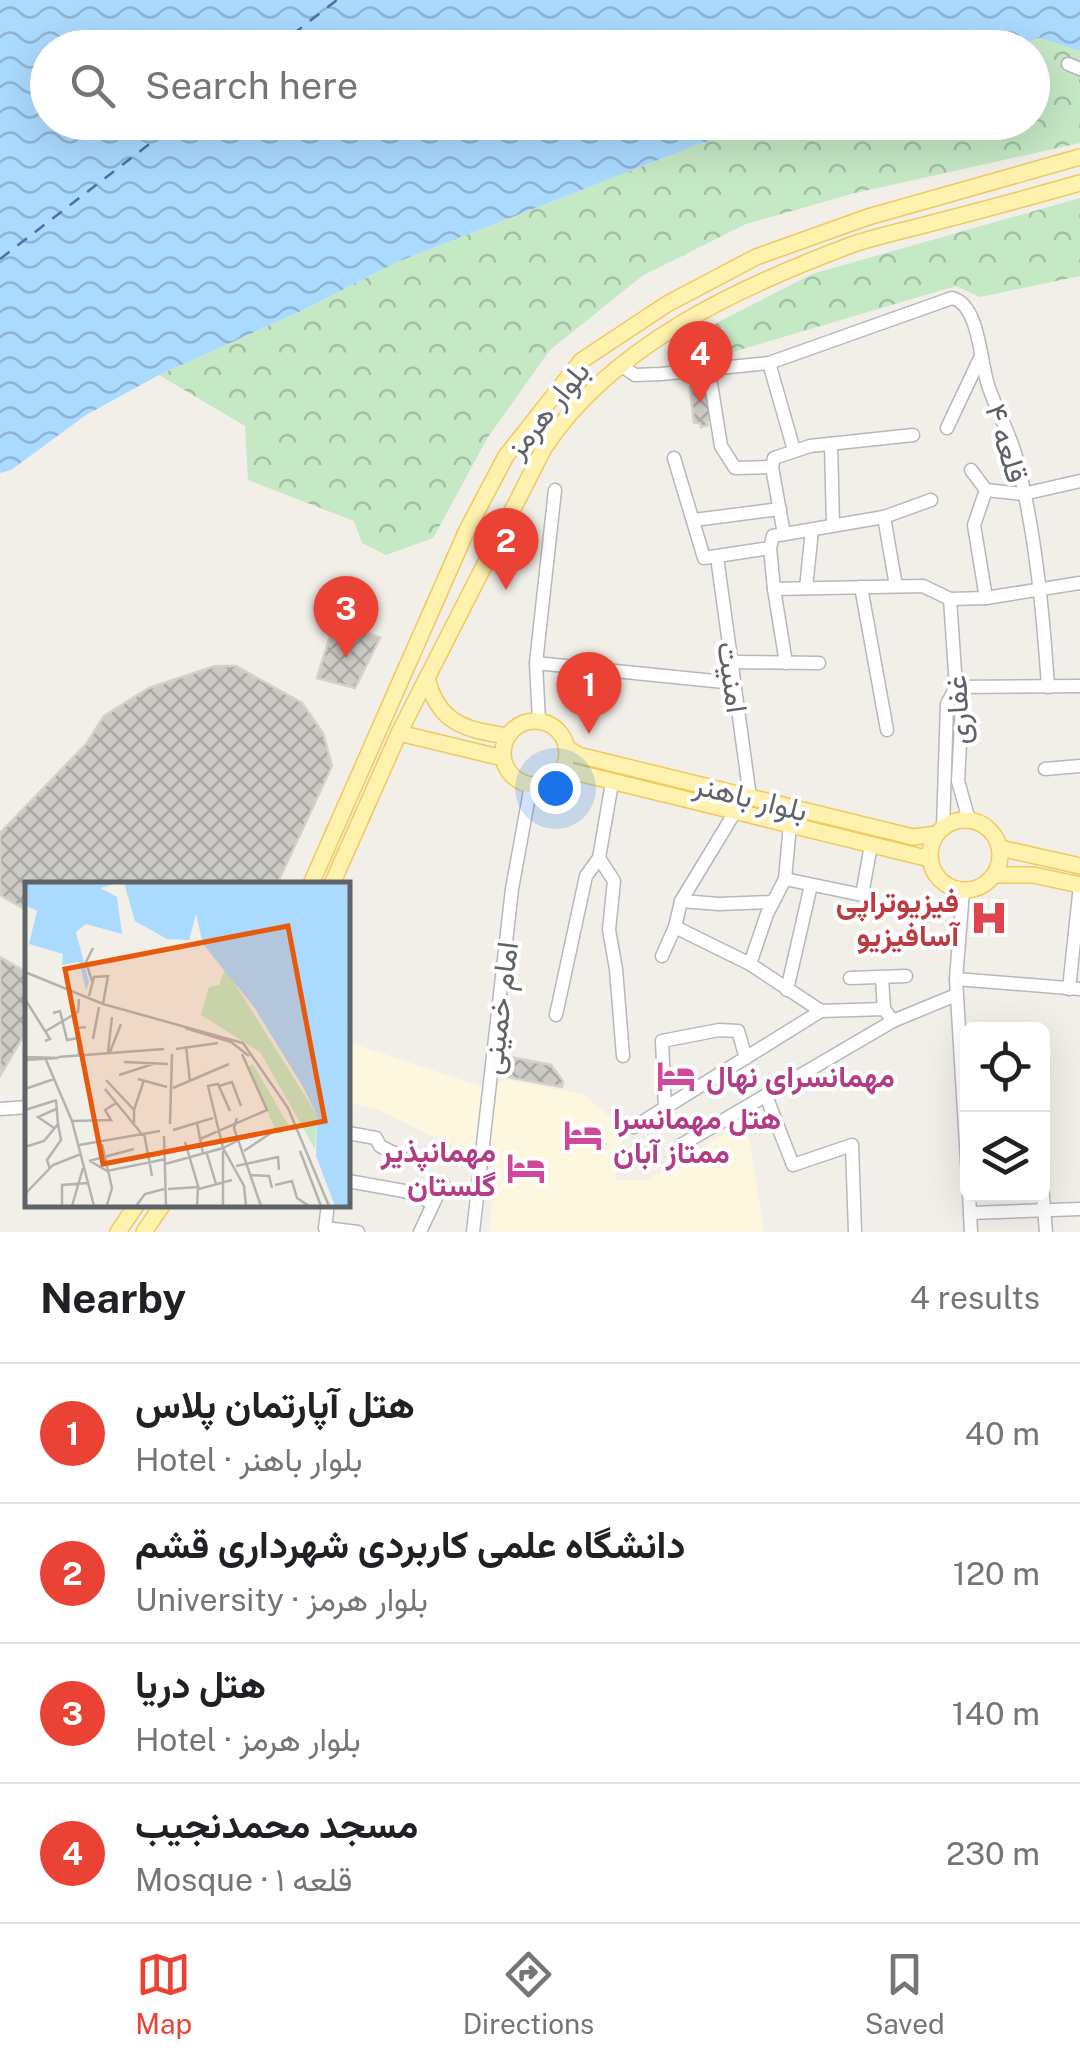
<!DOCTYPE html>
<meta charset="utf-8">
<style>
:root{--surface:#fff;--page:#f6f6f6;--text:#202124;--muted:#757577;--line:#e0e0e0;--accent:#ea4335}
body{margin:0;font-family:"Public Sans",Vazirmatn,sans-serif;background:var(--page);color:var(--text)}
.controls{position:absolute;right:30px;bottom:30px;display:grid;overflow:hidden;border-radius:15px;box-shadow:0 10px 40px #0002}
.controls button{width:90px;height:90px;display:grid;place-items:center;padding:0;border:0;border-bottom:2px solid var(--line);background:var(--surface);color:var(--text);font:50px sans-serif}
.you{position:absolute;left:555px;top:788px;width:35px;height:35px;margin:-25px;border:8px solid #fff;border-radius:50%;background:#1a73e8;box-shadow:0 0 0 15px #1a73e833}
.badge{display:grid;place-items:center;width:65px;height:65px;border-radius:50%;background:var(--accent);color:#fff;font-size:32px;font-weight:700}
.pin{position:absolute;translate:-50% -82px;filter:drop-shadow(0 2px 5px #0008)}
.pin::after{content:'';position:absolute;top:52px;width:35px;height:30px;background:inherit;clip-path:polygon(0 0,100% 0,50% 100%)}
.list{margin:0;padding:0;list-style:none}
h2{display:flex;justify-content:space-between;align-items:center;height:130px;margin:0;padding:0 40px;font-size:42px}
h2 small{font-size:32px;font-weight:400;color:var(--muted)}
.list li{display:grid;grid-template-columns:65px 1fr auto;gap:30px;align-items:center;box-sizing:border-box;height:140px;padding:0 40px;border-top:2px solid var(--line)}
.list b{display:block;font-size:38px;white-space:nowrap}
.list p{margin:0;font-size:32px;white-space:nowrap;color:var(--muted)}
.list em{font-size:32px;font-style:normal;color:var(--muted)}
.icon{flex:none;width:55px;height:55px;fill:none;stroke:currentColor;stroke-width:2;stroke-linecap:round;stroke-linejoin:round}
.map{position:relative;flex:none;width:1080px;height:1232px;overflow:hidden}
.search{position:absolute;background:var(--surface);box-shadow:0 10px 40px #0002;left:30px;right:30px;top:30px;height:110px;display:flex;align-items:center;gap:25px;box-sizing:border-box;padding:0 35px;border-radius:55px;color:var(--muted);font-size:38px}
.sheet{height:690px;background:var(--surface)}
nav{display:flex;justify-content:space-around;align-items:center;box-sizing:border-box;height:140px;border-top:2px solid var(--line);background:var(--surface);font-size:28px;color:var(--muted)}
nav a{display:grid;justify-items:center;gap:5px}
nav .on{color:var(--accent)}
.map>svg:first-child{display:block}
.commercial{fill:#fef7e0}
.forest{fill:url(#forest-crowns)}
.water{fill:url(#water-waves)}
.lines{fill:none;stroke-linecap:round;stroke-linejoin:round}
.ferry{stroke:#4174aa;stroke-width:2.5;stroke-dasharray:12 10;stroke-linecap:butt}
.building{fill:url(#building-cross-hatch);stroke:#d6d1c6;stroke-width:2.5}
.minor-casing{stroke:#b5b8bc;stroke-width:15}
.major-casing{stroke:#f2c960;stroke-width:18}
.minor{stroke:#fff;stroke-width:12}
.major{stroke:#fff2af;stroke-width:15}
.labels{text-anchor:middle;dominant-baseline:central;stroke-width:8;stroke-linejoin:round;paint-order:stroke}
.street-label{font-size:30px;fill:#5f6368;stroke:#fff}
.health-label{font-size:30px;font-weight:bold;fill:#be3a42;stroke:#fff;text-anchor:end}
.hotel-label{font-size:30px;font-weight:bold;fill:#b23c85;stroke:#fff;text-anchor:start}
.inset-river{fill:none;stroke:#aadaff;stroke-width:5}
.inset-road{fill:none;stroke:#b3b3b1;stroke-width:2.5}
.view{fill:#e8590c;fill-opacity:0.15;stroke:#e8590c;stroke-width:5}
.inset-edge{fill:none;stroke:#5f6368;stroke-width:5}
</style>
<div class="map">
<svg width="1080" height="1232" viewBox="0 0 1080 1232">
<defs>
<pattern id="forest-crowns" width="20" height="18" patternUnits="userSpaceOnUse" patternTransform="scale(2.5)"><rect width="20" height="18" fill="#c5e8c5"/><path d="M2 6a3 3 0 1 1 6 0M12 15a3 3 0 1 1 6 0" fill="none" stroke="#a3c0a4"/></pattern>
<pattern id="water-waves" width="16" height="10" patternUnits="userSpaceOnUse" patternTransform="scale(2.5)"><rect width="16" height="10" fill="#aadaff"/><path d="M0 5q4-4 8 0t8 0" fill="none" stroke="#8eb4d2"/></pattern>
<pattern id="building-cross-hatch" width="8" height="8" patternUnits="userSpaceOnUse" patternTransform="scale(2.5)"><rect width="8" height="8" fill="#cccac5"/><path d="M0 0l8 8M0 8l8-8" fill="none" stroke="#a9a8a4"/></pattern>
</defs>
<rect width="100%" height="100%" fill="#f1efe8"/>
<!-- commercial -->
<path class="commercial" d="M348 1042 486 1088 506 1080 583 1094 624 1129 615 1180H649L746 1120 764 1232H489L497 1167 378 1110 348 1102Z"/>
<!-- forest -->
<g class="forest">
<path d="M1039 38 1080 51V143L855 193 746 224 642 276 550 350 488 437 433 538 386 555 362 543 354 521 248 480 245 426 159 375 301 311 397 262 694 146 764 123 1032 122V48L1006 47Z"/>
<path d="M1080 198V276L980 297 956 286 712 358 703 330 812 274Z"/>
</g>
<!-- water -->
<path class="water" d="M0 0H1080V51L1039 38 1006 48H48V122L764 123 694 146 397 262 301 311 159 375 86 415 11 470 0 473Z"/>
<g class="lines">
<!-- ferry -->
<g class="ferry">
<path d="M275 48 337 0"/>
<path d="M0 259 178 122"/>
</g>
</g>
<!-- building -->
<g class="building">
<path d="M707 385 711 420 706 421 708 425 701 427 700 423H694L690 387Z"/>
<path d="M335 620 380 638 355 688 317 678Z"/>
<path d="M215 666H236L302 703 323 733 332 766 277 884H28V911L0 895V833L87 743 104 716 149 688Z"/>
<path d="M0 957 28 973V1028L0 1076Z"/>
<path d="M510 1057 551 1065 563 1081 562 1087 508 1077Z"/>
</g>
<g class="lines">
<!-- minor casing -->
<g class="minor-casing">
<g id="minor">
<path d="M1068 64 1080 69"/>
<path d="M769 363 794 450"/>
<path d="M622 366 635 375 661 374 769 363 952 298C979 304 980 360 988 385 997 412 1012 437 1018 464 1036 538 1043 612 1048 687"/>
<path d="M709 371 721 446 735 468 772 467"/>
<path d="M947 428 981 356"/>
<path d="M831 444 833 526"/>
<path d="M674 458 704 558 770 548"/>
<path d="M971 470 986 490 1023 494 1080 481"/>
<path d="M931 500 884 517 773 536 770 548 774 589 923 586 950 599 986 598 1080 583"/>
<path d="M884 517 896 586"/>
<path d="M694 520 780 509"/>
<path d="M784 534 772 467 774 458 810 446 913 435"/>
<path d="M717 557 750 797"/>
<path d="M861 587 887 730"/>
<path d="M806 588 812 530"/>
<path d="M774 589 786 663"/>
<path d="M986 598 974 525 986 490"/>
<path d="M950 599 956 687 962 705 958 781 969 820"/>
<path d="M731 662 819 663"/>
<path d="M536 663 734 683"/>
<path d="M956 687 1080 686"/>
<path d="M539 721 536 663 555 490"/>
<path d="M1045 769 1080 766"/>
<path d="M943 828 947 704 956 687"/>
<path d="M599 858 614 881 609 930 616 969 623 1056"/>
<path d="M785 879 862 895 871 845"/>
<path d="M963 891 956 979 968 1178"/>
<path d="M681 901 719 904 773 902"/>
<path d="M675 927 750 964 821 1011"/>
<path d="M662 956 675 927 681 901 735 812"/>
<path d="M750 964 767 914 785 879 790 825"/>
<path d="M850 978 906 976"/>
<path d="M882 978 884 1009"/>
<path d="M956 979 1080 989"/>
<path d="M1069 989 1080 885"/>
<path d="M787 990 811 885"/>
<path d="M556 1015 586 876 599 858 612 783"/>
<path d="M766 1096 793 1165 852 1145 855 1232"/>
<path d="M665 1108 662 1041 719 1030 738 1031 746 1058"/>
<path d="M0 1109 28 1107"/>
<path d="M634 1127 821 1011 884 1009 893 1021"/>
<path d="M348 1133 376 1138 380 1146 402 1157"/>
<path d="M681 1145 893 1021 956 995"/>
<path d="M348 1181 404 1191 433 1203"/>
<path d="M1042 1185 1046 1232"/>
<path d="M969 1194 971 1232"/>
<path d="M328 1204 325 1228 358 1232"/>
<path d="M970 1213 1080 1209"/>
<path d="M420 1232 443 1183"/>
<path d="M473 1232 512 889 531 785"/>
</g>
</g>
<!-- major casing -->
<g class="major-casing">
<g id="major">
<path d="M427 678C438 723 465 730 508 736"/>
<circle cx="535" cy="753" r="32"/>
<path d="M399 733 544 448C612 345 739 287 851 245 877 236 906 230 932 223 982 210 1031 197 1080 183"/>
<path d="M566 747 578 755 913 837 937 834"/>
<path d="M562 769 930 859"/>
<circle cx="965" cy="855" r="35"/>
<path d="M1000 848 1080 866"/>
<path d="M995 875H1033L1080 885"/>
<path d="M311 884 467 530 506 456 581 361 667 304 756 257 868 217 1080 157"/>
<path d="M332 884 399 733 503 758"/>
<path d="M118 1232 137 1204"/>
<path d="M144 1232 163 1204"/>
</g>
</g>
<!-- minor -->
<use href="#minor" class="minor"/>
<!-- major -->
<use href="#major" class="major"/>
</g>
<!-- icons -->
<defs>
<g id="hospital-bare" transform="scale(3)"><path d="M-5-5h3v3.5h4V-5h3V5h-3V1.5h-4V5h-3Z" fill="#e0444e" stroke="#fff" stroke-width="2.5" paint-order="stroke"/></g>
<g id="hotel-bare" transform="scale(3)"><path d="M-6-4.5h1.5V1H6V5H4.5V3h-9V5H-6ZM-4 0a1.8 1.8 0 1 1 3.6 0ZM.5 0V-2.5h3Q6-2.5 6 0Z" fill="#d1479c" stroke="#fff" stroke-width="2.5" paint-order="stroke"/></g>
</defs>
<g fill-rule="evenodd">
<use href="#hospital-bare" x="989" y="918"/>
<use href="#hotel-bare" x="676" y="1076"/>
<use href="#hotel-bare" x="583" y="1135"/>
<use href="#hotel-bare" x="526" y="1168"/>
</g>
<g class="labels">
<!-- street labels -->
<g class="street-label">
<text transform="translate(547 409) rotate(-51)">بلوار هرمز</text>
<text transform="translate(1007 443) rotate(73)">قلعه ۴</text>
<text transform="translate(733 677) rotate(82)">امنیت</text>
<text transform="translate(957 710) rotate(-93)">غفاری</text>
<text transform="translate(751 797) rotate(14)">بلوار باهنر</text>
<text transform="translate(499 1008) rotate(-83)">امام خمینی</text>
</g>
<!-- health labels -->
<g class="health-label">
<text x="959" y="901">فیزیوتراپی<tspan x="959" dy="34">آسافیزیو</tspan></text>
</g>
<!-- hotel labels -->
<g class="hotel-label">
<text x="706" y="1076">مهمانسرای نهال</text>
<text x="613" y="1118">هتل مهمانسرا<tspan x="613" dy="34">ممتاز آبان</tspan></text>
<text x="496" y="1151" text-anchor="end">مهمانپذیر<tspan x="496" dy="34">گلستان</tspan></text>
</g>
</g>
<!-- overview -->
<g transform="translate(25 882)">
<rect width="325" height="325" fill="#f1efe8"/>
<path d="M200 86 292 233 290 267 235 170 176 133 184 105 194 103ZM228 182 265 246 260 249 252 252 223 185Z" fill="#c5e8c5"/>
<path d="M0 1 89 2 75 6 92 15 97 52 61 42 51 50 64 100 61 108 54 80 37 83 38 72 4 62 12 29 0 23ZM99 1H325V324H310L291 274 292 233 277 203 229 125 178 62 171 32 164 58 142 57 110 39Z" fill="#aadaff"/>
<path class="inset-river" d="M157 1 325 149M285 1 325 19"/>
<path class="inset-road" d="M0 90 78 122 218 161 263 226 304 324M67 99 61 80 68 66M64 114 69 95 83 94 78 122M0 117 25 157 20 159M28 131 35 129 42 158 53 156M160 146 206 160 224 174M21 149 53 130 54 117M68 157 74 125M161 164 165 200M151 167 193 161M83 170 87 135M85 170 96 142M54 173 52 146 61 145M0 175 33 176 0 178M33 175 139 167M21 178 47 239 69 324M99 180 143 182M94 193 128 182M113 197 142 205M81 198 109 228V241M194 204 207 200 216 224M148 206 204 182M0 207 29 197M80 207 116 251M0 228 32 218M109 228 119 198M205 229 193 202 183 204 198 266 214 258M212 236 209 246 236 324M47 239 86 238 80 228 91 221M172 241 178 272M145 242 147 172M29 246 13 235 31 227M148 248 188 236M119 251 127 294M139 254 141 324M175 257 242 228 217 172M160 260 174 307 207 298M77 262 87 306 82 323M54 263 135 249M0 265 19 259 33 242 31 218M198 266 219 304 221 324M198 269V324M219 269 249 249M275 269 296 324M182 272 191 302M64 279 109 267M65 279 82 289 141 277M140 282 198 266M211 284 253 275 254 288M25 287 22 278 36 258 33 242M226 293 244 294 247 306M250 303 267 299 272 316 284 324M143 307 173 305 172 324M0 312 28 283 56 272M37 324V303L63 301M47 324 58 286M111 324 120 312 139 307"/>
<path class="view" d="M263 44 300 239 78 282 40 87Z"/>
<rect width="325" height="325" class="inset-edge"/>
</g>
</svg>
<div class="controls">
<button><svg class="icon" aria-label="locate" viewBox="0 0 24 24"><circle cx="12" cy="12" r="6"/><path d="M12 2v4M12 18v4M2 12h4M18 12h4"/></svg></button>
<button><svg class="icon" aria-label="layers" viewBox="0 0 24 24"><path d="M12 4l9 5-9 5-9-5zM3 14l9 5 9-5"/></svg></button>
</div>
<div class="you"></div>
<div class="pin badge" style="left:589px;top:734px">1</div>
<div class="pin badge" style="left:506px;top:590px">2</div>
<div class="pin badge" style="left:346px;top:658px">3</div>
<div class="pin badge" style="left:700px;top:403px">4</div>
<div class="search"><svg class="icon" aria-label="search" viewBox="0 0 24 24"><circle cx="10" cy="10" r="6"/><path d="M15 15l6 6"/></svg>Search here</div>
</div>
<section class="sheet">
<h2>Nearby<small>4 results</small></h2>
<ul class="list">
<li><span class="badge">1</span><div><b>هتل آپارتمان پلاس</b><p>Hotel · بلوار باهنر</p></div><em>40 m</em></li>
<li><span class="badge">2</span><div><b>دانشگاه علمی کاربردی شهرداری قشم</b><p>University · بلوار هرمز</p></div><em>120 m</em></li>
<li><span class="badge">3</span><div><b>هتل دریا</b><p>Hotel · بلوار هرمز</p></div><em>140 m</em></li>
<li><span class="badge">4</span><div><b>مسجد محمدنجیب</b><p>Mosque · قلعه ۱</p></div><em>230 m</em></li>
</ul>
</section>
<nav>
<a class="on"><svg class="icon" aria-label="map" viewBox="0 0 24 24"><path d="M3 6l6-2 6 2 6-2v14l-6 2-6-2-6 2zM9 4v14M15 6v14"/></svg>Map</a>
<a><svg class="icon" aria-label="directions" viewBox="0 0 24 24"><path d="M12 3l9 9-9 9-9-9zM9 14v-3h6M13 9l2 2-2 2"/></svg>Directions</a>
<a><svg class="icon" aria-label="saved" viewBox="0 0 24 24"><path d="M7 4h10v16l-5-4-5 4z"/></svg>Saved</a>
</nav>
